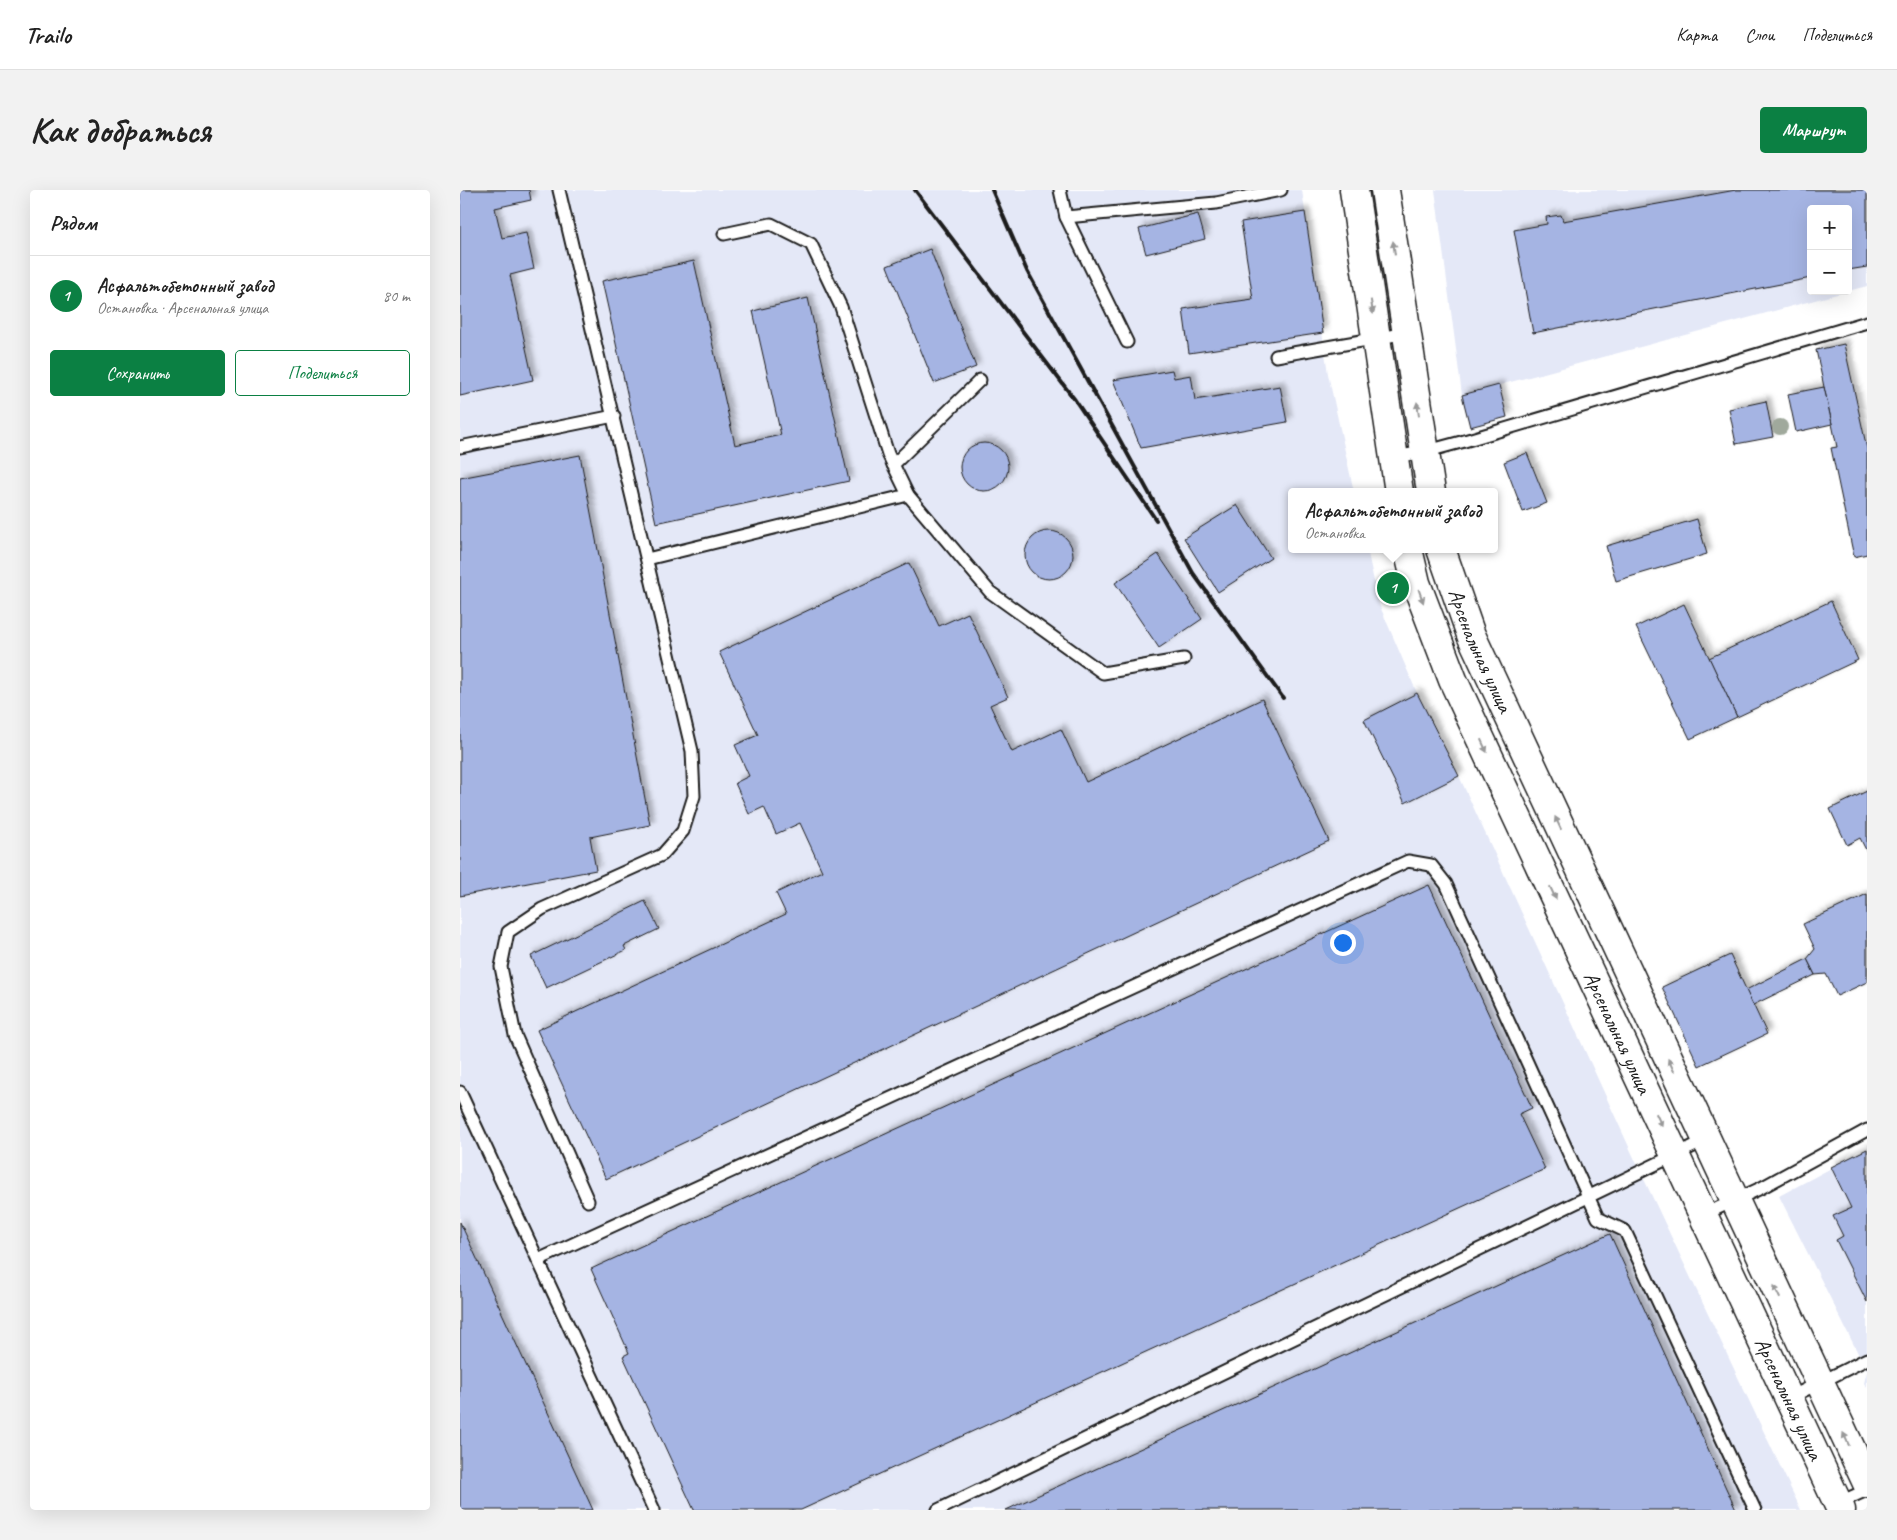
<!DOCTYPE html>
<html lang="ru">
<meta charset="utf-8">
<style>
:root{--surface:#fff;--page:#f2f2f2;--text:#222;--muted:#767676;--line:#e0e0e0;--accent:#0b8043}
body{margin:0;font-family:Caveat,sans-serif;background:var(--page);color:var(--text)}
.controls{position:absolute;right:15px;top:15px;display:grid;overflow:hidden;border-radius:5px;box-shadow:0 5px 20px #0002}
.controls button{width:45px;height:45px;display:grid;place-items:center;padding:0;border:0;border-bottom:1px solid var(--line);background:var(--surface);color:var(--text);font:25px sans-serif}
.you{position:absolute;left:882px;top:752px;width:18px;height:18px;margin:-12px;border:4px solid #fff;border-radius:50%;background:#1a73e8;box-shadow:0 0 0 8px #1a73e833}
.badge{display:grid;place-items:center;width:32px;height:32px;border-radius:50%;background:var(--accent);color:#fff;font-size:16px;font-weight:700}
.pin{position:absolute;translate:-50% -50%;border:2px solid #fff;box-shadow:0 1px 5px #0006}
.popup{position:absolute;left:828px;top:298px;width:210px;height:65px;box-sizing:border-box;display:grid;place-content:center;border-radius:5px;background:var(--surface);filter:drop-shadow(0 1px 4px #0005);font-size:16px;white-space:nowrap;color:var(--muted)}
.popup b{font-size:19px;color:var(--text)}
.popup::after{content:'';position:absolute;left:50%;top:100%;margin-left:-10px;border:10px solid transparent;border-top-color:var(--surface)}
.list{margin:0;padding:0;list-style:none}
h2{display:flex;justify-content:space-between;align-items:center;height:65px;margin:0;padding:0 20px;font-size:21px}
h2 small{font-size:16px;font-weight:400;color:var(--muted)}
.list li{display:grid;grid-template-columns:32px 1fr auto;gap:15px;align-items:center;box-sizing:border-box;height:80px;padding:0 20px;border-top:1px solid var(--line)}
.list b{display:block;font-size:19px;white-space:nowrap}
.list p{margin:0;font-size:16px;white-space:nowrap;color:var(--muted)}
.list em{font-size:16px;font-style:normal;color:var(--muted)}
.actions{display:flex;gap:10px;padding:15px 20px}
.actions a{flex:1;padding:11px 0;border:1px solid var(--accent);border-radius:5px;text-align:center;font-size:18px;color:var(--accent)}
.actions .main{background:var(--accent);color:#fff}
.map{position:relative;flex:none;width:1407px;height:1320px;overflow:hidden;border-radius:5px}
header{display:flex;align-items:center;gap:30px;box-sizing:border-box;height:70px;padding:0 25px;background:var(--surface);border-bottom:1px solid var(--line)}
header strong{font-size:24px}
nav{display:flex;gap:28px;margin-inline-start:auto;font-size:18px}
.intro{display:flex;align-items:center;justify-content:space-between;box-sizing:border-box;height:120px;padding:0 30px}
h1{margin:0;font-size:35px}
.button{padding:12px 22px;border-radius:5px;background:var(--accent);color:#fff;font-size:18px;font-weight:700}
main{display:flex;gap:30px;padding:0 30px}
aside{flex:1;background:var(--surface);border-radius:5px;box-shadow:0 5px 20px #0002}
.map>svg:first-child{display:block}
.built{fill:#e4e8f7;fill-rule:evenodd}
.building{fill:#a5b4e3;stroke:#1c1c1c;filter:url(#shadow)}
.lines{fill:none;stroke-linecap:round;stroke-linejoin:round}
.service-casing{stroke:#1c1c1c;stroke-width:15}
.tertiary-casing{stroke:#1c1c1c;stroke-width:31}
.service{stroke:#fff;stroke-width:11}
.tertiary{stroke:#fff;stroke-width:28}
.rail{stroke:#1c1c1c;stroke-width:4}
.tree{fill:#a0a99c}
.oneway{fill:#999}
.labels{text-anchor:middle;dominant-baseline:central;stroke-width:4;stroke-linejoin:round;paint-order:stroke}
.street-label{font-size:21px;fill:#1c1c1c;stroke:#fff}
</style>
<header>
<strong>Trailo</strong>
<nav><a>Карта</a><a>Слои</a><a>Поделиться</a></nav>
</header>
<div class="intro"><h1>Как добраться</h1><a class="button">Маршрут</a></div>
<main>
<aside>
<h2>Рядом<small></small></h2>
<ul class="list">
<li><span class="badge">1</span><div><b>Асфальтобетонный завод</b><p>Остановка · Арсенальная улица</p></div><em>80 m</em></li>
</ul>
<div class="actions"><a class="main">Сохранить</a><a>Поделиться</a></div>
</aside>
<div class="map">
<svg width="1407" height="1320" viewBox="0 0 1407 1320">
<defs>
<filter id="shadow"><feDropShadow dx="4.5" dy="-4.5" stdDeviation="2.5" flood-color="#0004"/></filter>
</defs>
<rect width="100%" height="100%" fill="#fff"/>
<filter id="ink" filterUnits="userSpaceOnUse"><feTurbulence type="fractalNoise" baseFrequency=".02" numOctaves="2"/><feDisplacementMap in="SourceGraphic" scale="10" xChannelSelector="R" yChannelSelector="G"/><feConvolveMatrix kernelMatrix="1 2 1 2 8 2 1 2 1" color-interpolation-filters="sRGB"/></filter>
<g filter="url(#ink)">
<!-- built -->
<g class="built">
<path d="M0 0H842L868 184 894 302H832V359H907L919 414 957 503 999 586 1181 983 1341 1320H0Z"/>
<path d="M975 0H1407V96L1002 205ZM1351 19H1388V101H1351Z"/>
<path d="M1407 959V1198L1404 1193 1407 1181 1319 1006Z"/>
</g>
<!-- building -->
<g class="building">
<path d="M0 0H69L71 10 35 18 42 48 66 43 74 79 50 85 73 190 0 206Z"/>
<path d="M1276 0H1407V77L1388 80V19H1351V88L1073 143 1054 40 1087 34 1086 27 1101 25 1103 31Z"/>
<path d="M845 22 863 143 729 163 723 119 793 109 781 32Z"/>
<path d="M738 24 745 49 686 64 679 39Z"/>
<path d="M470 59 516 177 474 193 427 76Z"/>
<path d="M234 71 275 255 321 245 293 121 348 108 389 291 196 333 142 91Z"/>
<path d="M1384 154 1407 259V364L1394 367 1371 258 1377 257 1356 160Z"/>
<path d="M712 180 714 188 731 185 735 210 820 196 827 232 681 258 653 190Z"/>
<path d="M1039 195 1047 227 1010 237 1002 205Z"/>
<path d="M1364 197 1372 234 1336 242 1328 204Z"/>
<path d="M1306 211 1313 247 1276 254 1269 219Z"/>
<circle cx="524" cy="277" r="24"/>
<path d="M1067 263 1087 313 1063 322 1044 272Z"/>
<path d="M120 265 190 635 130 647 136 680 0 706V288Z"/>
<path d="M777 315 811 368 758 402 724 348Z"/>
<path d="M1237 329 1247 364 1156 391 1146 356Z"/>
<circle cx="589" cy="365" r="24"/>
<path d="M698 364 742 429 699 458 655 393Z"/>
<path d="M449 373 479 436 508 423 548 507 530 515 552 562 601 539 626 592 802 509 869 651 146 989 77 840 326 724 316 703 362 681 340 633 316 644 304 617 289 624 275 593 289 586 275 555 298 545 259 462Z"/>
<path d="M1371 411 1398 470 1277 527 1249 468Z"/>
<path d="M1224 414 1277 527 1230 549 1176 437Z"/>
<path d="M957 503 999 586 945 613 904 530Z"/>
<path d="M1407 601V662L1400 648 1387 655 1370 619Z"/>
<path d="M969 695 1072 918 1059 924 1085 979 341 1320H234L163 1166 169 1163 131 1079Z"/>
<path d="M1407 704V792L1377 806 1366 784 1355 785 1347 769 1355 759 1343 734Z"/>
<path d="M185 711 199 739 164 756 166 760 86 798 71 766Z"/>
<path d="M1270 765 1307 844 1239 876 1202 797Z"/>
<path d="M1347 769 1355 785 1293 815 1286 800Z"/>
<path d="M1407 959V1112L1376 1050 1383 1046 1373 1026 1391 1018 1371 977Z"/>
<path d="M0 1032 133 1320H0Z"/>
<path d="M1150 1044 1276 1320H546Z"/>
</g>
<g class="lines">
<!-- service casing -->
<g class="service-casing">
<g id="service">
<path d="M99 0 232 561 234 606 223 641 202 665 82 719 48 742 41 777 55 845 128 1011"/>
<path d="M600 0 606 27 667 152"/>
<path d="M606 27 756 13 821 0"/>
<path d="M264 44 311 34 351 54 381 117 428 264 448 305 530 402 643 483 724 469"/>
<path d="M816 166 947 143"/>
<path d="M0 257 154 226"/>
<path d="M934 267 964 262 1001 252 1407 132"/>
<path d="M433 275 520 190"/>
<path d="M187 369 448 305"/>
<path d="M0 902 194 1320"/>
<path d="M1243 1025 1301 998 1407 940"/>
<path d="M78 1070 948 671 971 675 986 694 1138 1028 1165 1041 1295 1320"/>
<path d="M1329 1208 1407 1169"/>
<path d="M1378 1313 1407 1300"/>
<path d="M478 1320 1246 950"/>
</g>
</g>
<!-- tertiary casing -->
<g class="tertiary-casing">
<g id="tertiary">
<path d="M894 0 939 302"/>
<path d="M925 0 971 302"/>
<path id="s1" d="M948 359 956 393 993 490 1381 1320"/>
<path id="s2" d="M981 359 1011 445 1407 1293"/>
</g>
</g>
<!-- service -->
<use href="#service" class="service"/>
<!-- tertiary -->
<use href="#tertiary" class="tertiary"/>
<!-- rail -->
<g class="rail">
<path d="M455 0 615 210 696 330"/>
<path d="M532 0 567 81 733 383 823 508"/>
</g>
</g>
<!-- trees -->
<circle class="tree" cx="1320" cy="237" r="8"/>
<!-- one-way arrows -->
<defs><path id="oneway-solid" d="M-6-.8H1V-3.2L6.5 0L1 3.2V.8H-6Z" transform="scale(1.25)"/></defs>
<g class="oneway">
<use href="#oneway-solid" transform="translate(934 58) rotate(-98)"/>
<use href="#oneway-solid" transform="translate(912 117) rotate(81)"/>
<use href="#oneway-solid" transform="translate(958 219) rotate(-98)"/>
<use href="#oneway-solid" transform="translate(961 406) rotate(70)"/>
<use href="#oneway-solid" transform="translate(1024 556) rotate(65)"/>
<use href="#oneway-solid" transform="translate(1098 633) rotate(-115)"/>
<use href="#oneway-solid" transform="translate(1093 703) rotate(65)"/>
<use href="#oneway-solid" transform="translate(1211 875) rotate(-115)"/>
<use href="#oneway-solid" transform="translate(1199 930) rotate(65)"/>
<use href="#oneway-solid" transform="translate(1317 1102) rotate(-115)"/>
<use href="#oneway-solid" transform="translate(1386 1249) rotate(-115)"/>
</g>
</g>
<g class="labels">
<!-- street labels -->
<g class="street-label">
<text stroke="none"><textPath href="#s2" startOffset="109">Арсенальная улица</textPath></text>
<text stroke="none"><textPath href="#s1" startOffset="528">Арсенальная улица</textPath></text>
<text stroke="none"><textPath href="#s1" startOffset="932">Арсенальная улица</textPath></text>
</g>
</g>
</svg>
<div class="controls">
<button>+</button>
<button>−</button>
</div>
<div class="you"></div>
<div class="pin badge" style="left:933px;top:398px">1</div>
<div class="popup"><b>Асфальтобетонный завод</b>Остановка</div>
</div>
</main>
